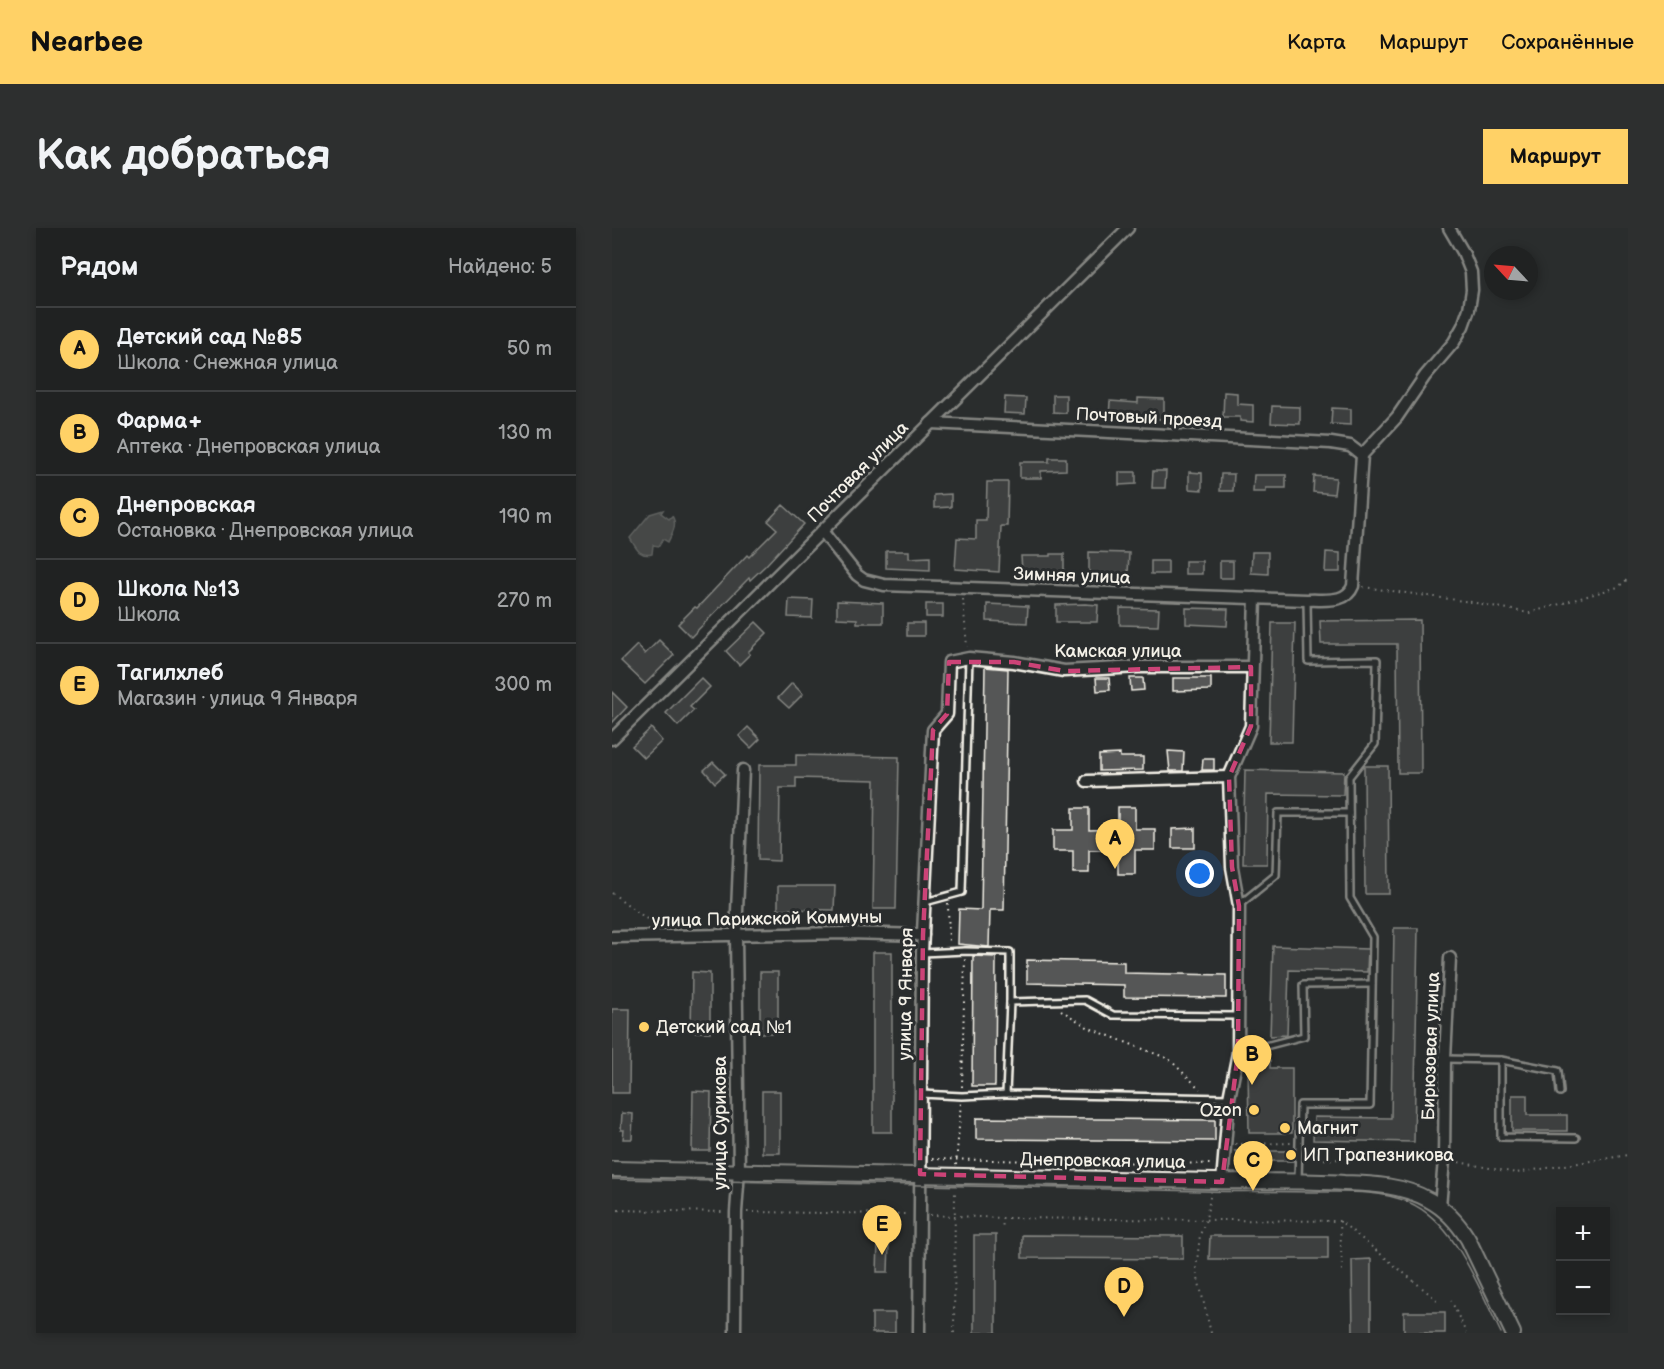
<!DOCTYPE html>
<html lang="ru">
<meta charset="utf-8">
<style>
:root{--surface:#202222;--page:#2d2f2f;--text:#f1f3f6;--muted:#a2a4a5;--line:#3d3f40;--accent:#ffd166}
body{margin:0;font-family:"Balsamiq Sans",sans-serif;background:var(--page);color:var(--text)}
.controls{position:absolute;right:18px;bottom:18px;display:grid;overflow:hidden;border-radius:0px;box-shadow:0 3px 9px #0003}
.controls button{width:54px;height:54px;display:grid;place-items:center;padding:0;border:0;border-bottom:2px solid var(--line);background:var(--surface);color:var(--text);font:30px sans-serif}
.compass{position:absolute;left:872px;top:18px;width:54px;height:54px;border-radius:50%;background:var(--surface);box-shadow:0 3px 9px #0003;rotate:296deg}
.you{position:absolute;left:588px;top:646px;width:21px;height:21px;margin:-15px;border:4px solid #fff;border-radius:50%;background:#1a73e8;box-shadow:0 0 0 9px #1a73e833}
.badge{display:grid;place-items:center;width:39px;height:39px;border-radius:50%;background:var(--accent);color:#111;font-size:20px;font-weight:700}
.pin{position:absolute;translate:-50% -50px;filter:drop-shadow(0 2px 3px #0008)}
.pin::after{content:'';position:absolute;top:32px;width:21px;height:18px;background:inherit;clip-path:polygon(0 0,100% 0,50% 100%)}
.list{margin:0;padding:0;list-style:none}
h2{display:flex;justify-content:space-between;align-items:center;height:78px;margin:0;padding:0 24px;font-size:26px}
h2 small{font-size:20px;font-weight:400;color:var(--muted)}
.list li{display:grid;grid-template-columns:39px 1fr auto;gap:18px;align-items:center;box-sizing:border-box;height:84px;padding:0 24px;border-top:2px solid var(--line)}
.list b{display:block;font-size:22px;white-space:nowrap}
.list p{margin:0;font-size:20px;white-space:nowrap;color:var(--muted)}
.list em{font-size:20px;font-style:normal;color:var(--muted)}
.map{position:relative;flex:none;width:1016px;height:1105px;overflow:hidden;border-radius:0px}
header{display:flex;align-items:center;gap:36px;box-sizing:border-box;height:84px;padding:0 30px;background:var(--accent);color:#111}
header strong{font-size:28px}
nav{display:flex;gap:33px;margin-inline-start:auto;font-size:21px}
.intro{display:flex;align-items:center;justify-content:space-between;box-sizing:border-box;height:144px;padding:0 36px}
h1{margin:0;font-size:42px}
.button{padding:15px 27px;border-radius:0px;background:var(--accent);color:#111;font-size:21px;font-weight:700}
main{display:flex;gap:36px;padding:0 36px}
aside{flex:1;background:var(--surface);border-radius:0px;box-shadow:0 3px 9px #0003}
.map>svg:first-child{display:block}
.water{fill:#676866;stroke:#9f9f9a;stroke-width:1.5}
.building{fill:#555756;stroke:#f4f1e8;stroke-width:1.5}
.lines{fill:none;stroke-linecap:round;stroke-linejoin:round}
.service-casing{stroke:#f4f1e8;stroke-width:10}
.minor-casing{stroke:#f4f1e8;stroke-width:15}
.tertiary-casing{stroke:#f4f1e8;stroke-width:18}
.path{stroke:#f4f1e8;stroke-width:2;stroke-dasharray:1.5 4.5;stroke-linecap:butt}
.service{stroke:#2a2d2e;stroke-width:5}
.minor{stroke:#2a2d2e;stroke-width:10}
.tertiary{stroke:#2a2d2e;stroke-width:14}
.tram{stroke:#f4f1e8;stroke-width:1.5}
.marked{fill:none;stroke:#cc4377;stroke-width:4.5;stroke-dasharray:12 8;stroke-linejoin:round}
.poi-dot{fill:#ffd166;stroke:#2a2d2e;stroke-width:2}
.labels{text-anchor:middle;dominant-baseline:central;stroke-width:6;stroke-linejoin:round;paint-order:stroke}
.street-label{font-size:18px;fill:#f4f1e8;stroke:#2a2d2e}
.poi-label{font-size:18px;fill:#f4f1e8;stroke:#2a2d2e;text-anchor:start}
</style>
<header>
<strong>Nearbee</strong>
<nav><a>Карта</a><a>Маршрут</a><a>Сохранённые</a></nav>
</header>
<div class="intro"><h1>Как добраться</h1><a class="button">Маршрут</a></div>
<main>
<aside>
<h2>Рядом<small>Найдено: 5</small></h2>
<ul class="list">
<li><span class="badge">A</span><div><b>Детский сад №85</b><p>Школа · Снежная улица</p></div><em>50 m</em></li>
<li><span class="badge">B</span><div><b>Фарма+</b><p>Аптека · Днепровская улица</p></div><em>130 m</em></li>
<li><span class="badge">C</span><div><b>Днепровская</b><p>Остановка · Днепровская улица</p></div><em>190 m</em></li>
<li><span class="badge">D</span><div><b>Школа №13</b><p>Школа</p></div><em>270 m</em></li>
<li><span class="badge">E</span><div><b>Тагилхлеб</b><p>Магазин · улица 9 Января</p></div><em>300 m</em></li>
</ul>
</aside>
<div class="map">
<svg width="1016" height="1105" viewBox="0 0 1016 1105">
<rect width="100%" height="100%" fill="#2a2d2e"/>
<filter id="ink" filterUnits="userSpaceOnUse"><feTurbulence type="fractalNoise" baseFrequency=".0167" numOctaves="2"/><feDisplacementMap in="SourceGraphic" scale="12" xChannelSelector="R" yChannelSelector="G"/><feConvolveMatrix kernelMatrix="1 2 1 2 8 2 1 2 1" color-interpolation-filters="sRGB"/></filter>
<g filter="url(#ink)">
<!-- water -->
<path class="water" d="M51 282 49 285 57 291 60 288C66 297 60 305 56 314L51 311 47 318 41 317 40 326C27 329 24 320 18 310L38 286Z"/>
<!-- building -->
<g class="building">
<path d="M612 164 625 165V176L641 177V194L628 193V189H611Z"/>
<path d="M441 167H454V185L441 184Z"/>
<path d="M393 169 414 170 413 186 392 185Z"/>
<path d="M526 170 552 171V191L497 190 498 173 526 175Z"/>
<path d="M660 178 688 179V196L659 195Z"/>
<path d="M720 180 739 181V197L719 196Z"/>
<path d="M437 230H454V242L429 243V250H408V234H437Z"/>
<path d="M541 243H554L553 260H540Z"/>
<path d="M507 244H524V256L507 257Z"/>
<path d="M577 244 590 245V262L577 261Z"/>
<path d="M609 246H622L621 263H608Z"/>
<path d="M642 247H674V260H654V264H641Z"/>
<path d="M702 248 724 250 722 266 701 264Z"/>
<path d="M375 254H396L395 298H389L387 344 343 341 345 310 364 311V292H374Z"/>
<path d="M339 266V279L322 280V267Z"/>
<path d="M171 277 192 296 153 338 138 352 137 350 79 409 66 396 83 379 85 380 135 327 137 329 165 301 156 293Z"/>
<path d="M274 323H297V330L318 329V342L274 340Z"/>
<path d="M477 324 517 325 516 346H477Z"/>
<path d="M640 324H656V346L639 345Z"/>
<path d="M714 324 728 325V344H713Z"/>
<path d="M439 326H452V343H410L409 328H439Z"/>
<rect x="539" y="333" width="17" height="13"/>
<rect x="573" y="333" width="17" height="13"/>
<rect x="608" y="333" width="13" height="17"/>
<path d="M177 371 201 372 200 390 176 389Z"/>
<path d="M225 373 271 375V395H245V391L225 390Z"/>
<rect x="314" y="376" width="17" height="13"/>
<path d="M375 376 416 378 415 395 375 393Z"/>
<path d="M473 376 486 377 485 394H444V377Z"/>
<path d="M508 380 547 381 546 398 508 397Z"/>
<path d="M574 380 616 381 615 398 574 396Z"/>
<path d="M808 392 809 545H786L785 416H709L708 393Z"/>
<path d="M144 394 155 405 136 424 138 426 127 437 114 423Z"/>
<rect x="295" y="395" width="17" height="13"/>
<path d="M660 395H683L680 514H657Z"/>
<path d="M47 412 62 427 33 456 9 433 25 417 33 426Z"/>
<path d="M373 439 396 441 392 682H378L377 719 346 716 347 681 369 682Z"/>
<path d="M89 450 98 459 78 479 82 482 66 498 54 485Z"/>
<path d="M484 450H497L498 462 485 463Z"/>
<path d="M518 450H531L532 462 519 463Z"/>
<path d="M561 450H599V462L561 463Z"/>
<path d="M180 455 191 466 177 480 166 470Z"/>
<path d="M0 464 15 479 0 495Z"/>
<path d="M136 499 148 511 139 520 127 508Z"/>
<path d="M39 500 50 513 32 530 20 518Z"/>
<path d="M556 523 572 524 571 543H558Z"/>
<path d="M508 526V529H531V542L487 543V527Z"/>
<path d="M184 527 287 529 284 681H261L263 552 184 550V560H168L167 633 146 632 147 537H184Z"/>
<path d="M591 531H602V542H590Z"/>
<path d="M101 534 113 546 103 555 92 542Z"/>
<path d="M752 538H776L777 666H753Z"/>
<path d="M633 542 732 544 731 567 656 566 655 636H631Z"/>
<path d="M506 579H523V601H543V622H523V646H506V622H477V645H461V623H441V602H461V580H477V602L506 601Z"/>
<path d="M583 600V620H560V601Z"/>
<path d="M166 658H223L222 682 166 681Z"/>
<path d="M782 700H806L802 914 701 912 702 889 779 890Z"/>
<path d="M661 718 756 721 755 744 677 742 675 807 658 808Z"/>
<rect x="261" y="724" width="19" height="180"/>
<path d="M361 728 384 729 383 858H360Z"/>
<path d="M415 732 512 734V745L614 747V770L512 769V757L415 755Z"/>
<path d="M80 744 98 745V804H79Z"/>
<rect x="148" y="744" width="18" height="61"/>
<path d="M0 781H18L17 865H0Z"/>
<path d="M647 832H658V840H680V905H637L636 840H647Z"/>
<path d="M81 863 99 864 98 923H80Z"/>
<rect x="150" y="863" width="18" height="62"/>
<path d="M900 867H915V887H955V903H900Z"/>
<path d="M10 885 21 886 20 911H11L12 902H9Z"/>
<path d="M364 890 603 892V913L364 911Z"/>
<path d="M623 923H682V933H632Z"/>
<rect x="362" y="1007" width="22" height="98"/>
<path d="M410 1007 571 1008V1031L410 1030Z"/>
<path d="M598 1008H716V1031H597Z"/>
<path d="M266 1014H277L276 1044H265Z"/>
<path d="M759 1031V1105H741L740 1032Z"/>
<rect x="792" y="1084" width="41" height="21"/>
<rect x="260" y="1085" width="23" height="20"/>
</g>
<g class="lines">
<!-- service casing -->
<g class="service-casing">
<g id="service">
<path d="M313 674 350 664 357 430"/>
<path d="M627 677 664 647 666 585H737"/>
<path d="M310 725 353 723 398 724V774"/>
<path d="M626 825 692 808 691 757 760 756"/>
<path d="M833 831 889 832V909L964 910"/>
<path d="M889 832 946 843 948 864"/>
<path d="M309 866 350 868 394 866"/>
<path d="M617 870 394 866 398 774 473 772 501 787 626 788"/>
<path d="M686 952 688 877H758L761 709 738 670 737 549 763 516 765 432 696 433 695 373"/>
</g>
</g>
<!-- minor casing -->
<g class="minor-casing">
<g id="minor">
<path d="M319 195 719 215 738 218 750 227"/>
<path d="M210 303 245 347 252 352 272 357 695 372C712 371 734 376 741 358L750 227 785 189 813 148 842 114 851 98 857 81 860 62 859 44 851 24 837 0"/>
<path d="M0 511 516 0"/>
<path d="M475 553 617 549"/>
<path d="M0 709 236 705 311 707"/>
<path d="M610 954 617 870 626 825 627 678 620 639 617 549 639 498 643 370"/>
<path d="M828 979 832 932 833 831 838 730"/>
<path d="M123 1105 124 984 127 943 124 707 131 542"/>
<path d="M307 1105 310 725 321 502 335 486 337 434 357 430 402 434 452 443 527 439H639"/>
</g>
</g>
<!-- tertiary casing -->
<g class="tertiary-casing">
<path id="tertiary" d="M0 941 602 953C645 954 688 952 732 955 761 956 791 957 817 972 834 981 846 995 856 1011L901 1105"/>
</g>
<!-- path -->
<g class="path">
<path d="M751 359 859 374 917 385 1006 359 1016 351"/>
<path d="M351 371 355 419"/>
<path d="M0 665 43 697"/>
<path d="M336 675 337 717"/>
<path d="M449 782 477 800 557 831 588 861"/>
<path d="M350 859 353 730"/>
<path d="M623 916 681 915"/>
<path d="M320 931 602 936"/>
<path d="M694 931 821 932"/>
<path d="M841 933 904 945 1016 927"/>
<path d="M344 937 349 874"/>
<path d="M0 982 114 984"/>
<path d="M135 984 297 986"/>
<path d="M318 987 390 990 728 993 825 1072"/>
<path d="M390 990 391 1002"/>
<path d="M728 993 730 1044"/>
<path d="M839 1072 854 1105"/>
<path d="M342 1105 343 961"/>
<path d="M599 1105 584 1042 588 1007 594 991 599 964"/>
</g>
<!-- service -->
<use href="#service" class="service"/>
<!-- minor -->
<use href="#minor" class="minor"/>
<!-- tertiary -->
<use href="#tertiary" class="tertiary"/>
<!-- tram -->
<path class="tram" d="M0 951C196 954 393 959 589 963 628 964 666 963 705 964 734 964 768 962 796 974 844 994 867 1061 889 1105"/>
</g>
</g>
<!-- marked area -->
<path d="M0 0H1016V1105H0ZM337 434H402L452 443 639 439V498L617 549 620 639 627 678 626 825 610 954 308 946 311 707 321 502 335 486Z" fill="#2a2d2e" fill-opacity=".55" fill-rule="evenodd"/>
<path class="marked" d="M337 434H402L452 443 639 439V498L617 549 620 639 627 678 626 825 610 954 308 946 311 707 321 502 335 486Z"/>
<!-- markers -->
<g class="poi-dot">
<circle cx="32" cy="799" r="6"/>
<circle cx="642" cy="882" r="6"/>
<circle cx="673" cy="900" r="6"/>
<circle cx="679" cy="927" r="6"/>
</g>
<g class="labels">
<!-- street labels -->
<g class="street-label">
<text transform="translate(537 190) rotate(3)">Почтовый проезд</text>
<text transform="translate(246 244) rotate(-45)">Почтовая улица</text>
<text transform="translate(460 348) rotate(2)">Зимняя улица</text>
<text x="506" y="423">Камская улица</text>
<text transform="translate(155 691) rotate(-1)">улица Парижской Коммуны</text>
<text transform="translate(294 766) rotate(-89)">улица 9 Января</text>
<text transform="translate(819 818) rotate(-88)">Бирюзовая улица</text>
<text transform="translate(108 895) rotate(-90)">улица Сурикова</text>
<text transform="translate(491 933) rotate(1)">Днепровская улица</text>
</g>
<!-- poi labels -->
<g class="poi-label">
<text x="44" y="799">Детский сад №1</text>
<text x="630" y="882" text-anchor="end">Ozon</text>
<text x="685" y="900">Магнит</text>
<text x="691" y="927">ИП Трапезникова</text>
</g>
</g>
</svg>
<div class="controls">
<button>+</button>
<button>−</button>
</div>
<svg class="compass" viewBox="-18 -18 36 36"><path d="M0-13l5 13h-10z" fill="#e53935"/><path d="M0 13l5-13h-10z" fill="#a2a4a5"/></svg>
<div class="you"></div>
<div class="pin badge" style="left:503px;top:641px">A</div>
<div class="pin badge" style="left:640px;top:857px">B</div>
<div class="pin badge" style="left:641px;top:963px">C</div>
<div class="pin badge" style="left:512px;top:1089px">D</div>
<div class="pin badge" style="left:270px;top:1027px">E</div>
</div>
</main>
